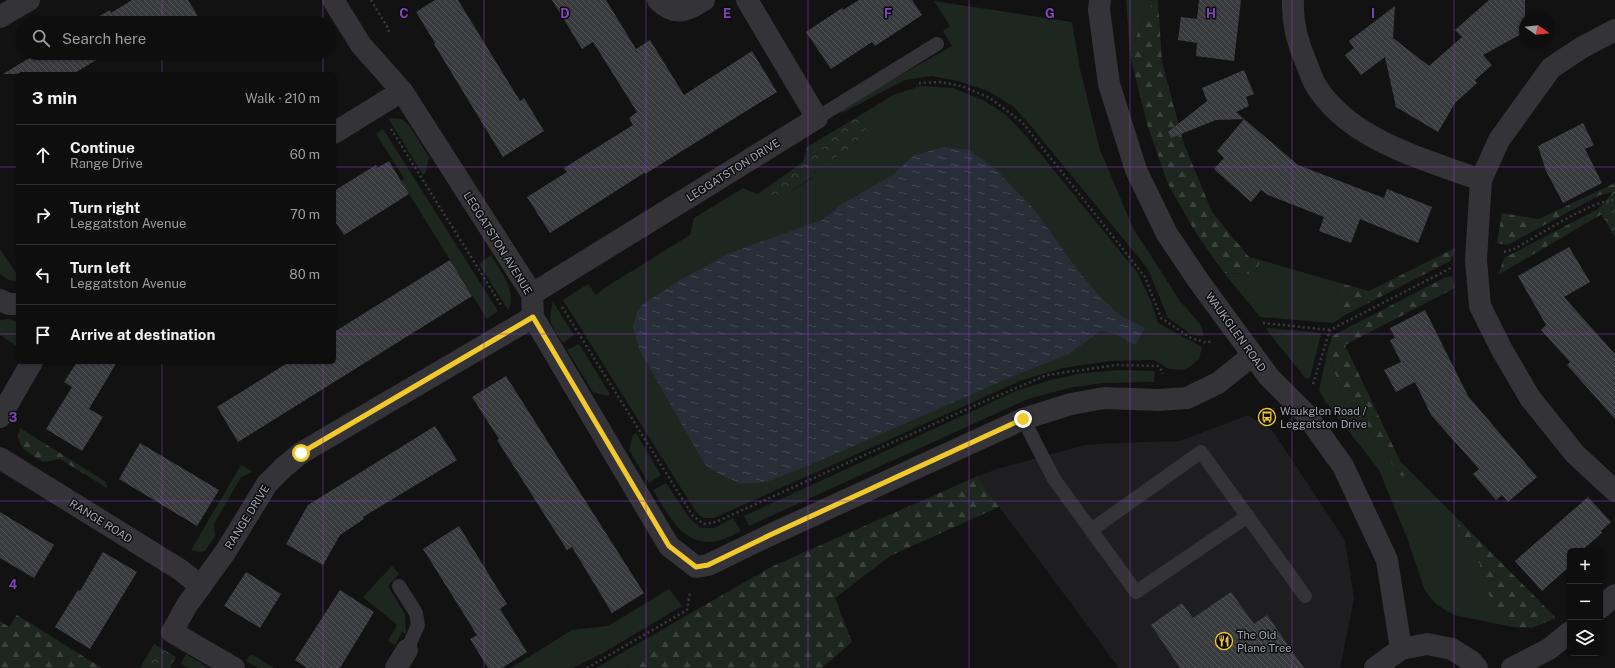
<!DOCTYPE html>
<meta charset="utf-8">
<style>
:root{--surface:#0e0e0e;--page:#1c1c1c;--text:#f1f3f6;--muted:#9b9c9e;--line:#2e2e2e}
body{margin:0;font-family:"Public Sans",sans-serif;background:var(--page);color:var(--text)}
.controls{position:absolute;right:12px;bottom:12px;display:grid;overflow:hidden;border-radius:6px;box-shadow:0 1px 3px #0004}
.controls button{width:36px;height:36px;display:grid;place-items:center;padding:0;border:0;border-bottom:1px solid var(--line);background:var(--surface);color:var(--text);font:20px sans-serif}
.compass{position:absolute;left:1519px;top:12px;width:36px;height:36px;border-radius:50%;background:var(--surface);box-shadow:0 1px 3px #0004;rotate:104deg}
.stop{position:absolute;width:12px;height:12px;margin:-9px;border:3px solid #f1c92b;border-radius:50%;background:#fff}
.stop.end{background:#f1c92b;border-color:#fff;box-shadow:0 1px 4px #0008}
.list{margin:0;padding:0;list-style:none}
h2{display:flex;justify-content:space-between;align-items:center;height:52px;margin:0;padding:0 16px;font-size:17px}
h2 small{font-size:13px;font-weight:400;color:var(--muted)}
.list li{display:grid;grid-template-columns:26px 1fr auto;gap:12px;align-items:center;box-sizing:border-box;height:60px;padding:0 16px;border-top:1px solid var(--line)}
.list b{display:block;font-size:15px;white-space:nowrap}
.list p{margin:0;font-size:13px;white-space:nowrap;color:var(--muted)}
.list em{font-size:13px;font-style:normal;color:var(--muted)}
.icon{flex:none;width:22px;height:22px;fill:none;stroke:currentColor;stroke-width:2;stroke-linecap:round;stroke-linejoin:round}
.map{position:relative;flex:none;width:1615px;height:668px;overflow:hidden}
.search{position:absolute;background:var(--surface);box-shadow:0 1px 3px #0004;left:16px;top:16px;width:320px;height:44px;display:flex;align-items:center;gap:10px;box-sizing:border-box;padding:0 14px;border-radius:22px;color:var(--muted);font-size:15px}
.panel{position:absolute;background:var(--surface);box-shadow:0 1px 3px #0004;left:16px;top:72px;width:320px;height:292px;border-radius:6px}
.map>svg:first-child{display:block}
.built{fill:#1e1e20}
.grass{fill:#1e2620}
.forest{fill:url(#forest-firs)}
.park{fill:url(#park-crowns)}
.water{fill:url(#water-ripples)}
.building{fill:url(#building-back-hatch)}
.lines{fill:none;stroke-linecap:round;stroke-linejoin:round}
.path{stroke:#393a3f;stroke-width:2.5;stroke-dasharray:2 3;stroke-linecap:butt}
.service{stroke:#333338;stroke-width:14}
.minor{stroke:#333338;stroke-width:22}
.tertiary{stroke:#333338;stroke-width:22}
.route{stroke:#f1c92b;stroke-width:5}
.grid{fill:none;stroke:#8344bd;stroke-width:1;stroke-opacity:0.55}
.labels{text-anchor:middle;dominant-baseline:central;stroke-width:3;stroke-linejoin:round;paint-order:stroke}
.street-label{font-size:11px;fill:#a3a6b4;stroke:#0d0d0e}
.poi-label{font-size:11px;fill:#a3a6b4;stroke:#0d0d0e;text-anchor:start}
.grid-label{font-size:13px;text-anchor:middle;font-weight:bold;fill:#8344bd;stroke:#0d0d0e;stroke-width:3;stroke-linejoin:round;paint-order:stroke}
</style>
<div class="map">
<svg width="1615" height="668" viewBox="0 0 1615 668">
<defs>
<pattern id="forest-firs" width="22" height="20" patternUnits="userSpaceOnUse"><rect width="22" height="20" fill="#1e2620"/><path d="M5 1l3.5 6h-7zM16 11l3.5 6h-7z" fill="#3c423e"/></pattern>
<pattern id="park-crowns" width="20" height="18" patternUnits="userSpaceOnUse"><rect width="20" height="18" fill="#1e2620"/><path d="M2 6a3 3 0 1 1 6 0M12 15a3 3 0 1 1 6 0" fill="none" stroke="#3c423e"/></pattern>
<pattern id="water-ripples" width="26" height="14" patternUnits="userSpaceOnUse"><rect width="26" height="14" fill="#282e37"/><path d="M2 4q2-2 4 0t4 0M15 11q2-2 4 0t4 0" fill="none" stroke="#444952"/></pattern>
<pattern id="building-back-hatch" width="6" height="6" patternUnits="userSpaceOnUse"><rect width="6" height="6" fill="#393a3e"/><path d="M-1 5l2 2M0 0l6 6M5-1l2 2" fill="none" stroke="#525458"/></pattern>
</defs>
<rect width="100%" height="100%" fill="#121213"/>
<!-- built -->
<path class="built" d="M1248 415 1272 430 1345 540 1354 599 1340 668H1119L986 489 978 476 1000 468 1085 445 1116 443 1180 441Z"/>
<!-- grass -->
<g class="grass">
<path d="M1126 0H1156L1144 15 1130 55Z"/>
<path d="M934 1 1072 22 1080 69 1100 150 1133 228 1180 301 1201 325 1204 336 1192 335 1168 318 1148 269 1030 125 1014 107 988 91 958 81 932 76 905 80 842 113 839 110 952 46 943 31 950 26Z"/>
<path d="M921 86 953 88 985 101 1006 115 1026 136 1137 272 1151 301 1158 323 1202 347 1199 359 1190 367 1182 370 1169 369 1154 360 1110 361 1063 368 1020 381 714 518H704L696 512 563 300 588 284 596 295 606 287 690 235 694 218 743 188 757 194 762 191 771 203 811 179 818 167 870 137 859 116 893 95Z"/>
<path d="M388 118 402 119 409 125 429 157 426 172 423 175Z"/>
<path d="M383 129 498 311 487 319 401 181 404 178 376 134Z"/>
<path d="M0 249 18 276V282L9 280 0 274Z"/>
<path d="M491 255C500 271 518 291 508 310L479 264Z"/>
<path d="M1261 260 1333 281 1347 314 1333 323 1260 317 1224 273 1254 274Z"/>
<path d="M553 302 574 335 563 343C551 325 547 323 553 302Z"/>
<path d="M9 319 18 322V347L0 335V320Z"/>
<path d="M1268 328 1316 332 1321 334 1310 378 1306 379 1266 329Z"/>
<path d="M579 344 610 394 608 396 593 392 567 350Z"/>
<path d="M1327 353 1345 399 1401 476 1410 475 1412 473 1459 520 1457 540 1480 564 1481 583 1513 627 1454 615 1437 605 1425 591 1407 538 1379 470 1325 401 1319 390Z"/>
<path d="M1120 370 1155 371 1154 382 1103 383 1069 388 1028 399 749 526 744 516 1016 391 1054 379 1083 373Z"/>
<path d="M636 433 661 475 649 483 629 450 633 435Z"/>
<path d="M241 465 253 472 241 477 214 524 215 536 205 551 199 552 191 550Z"/>
<path d="M666 483 690 519 701 528H714L733 518 741 531C734 534 726 539 718 541 683 548 669 515 653 490Z"/>
<path d="M392 566 399 574 388 586 405 614 406 634 402 632 395 645 388 641 397 625 363 597Z"/>
<path d="M669 589 682 606 603 653 573 668H511L572 630 608 626Z"/>
<path d="M682 618 677 629 652 652 628 668H596Z"/>
<path d="M186 654 209 668H188L181 664Z"/>
<path d="M251 654 274 668H258L246 661Z"/>
</g>
<!-- forest -->
<g class="forest">
<path d="M1156 0H1158L1162 62 1184 144 1212 212 1249 257 1261 260 1254 274 1224 273 1194 230 1168 184 1148 127 1130 55 1144 15Z"/>
<path d="M1615 183V187L1612 192 1600 195 1511 243 1506 245 1497 243 1502 213 1539 219Z"/>
<path d="M1598 209 1602 214 1498 275 1504 258Z"/>
<path d="M1455 248V251L1450 261 1347 314 1333 281 1369 291Z"/>
<path d="M1452 276 1455 288 1345 345 1400 461 1412 473 1410 475 1401 476 1345 399 1327 353 1332 336 1444 278Z"/>
<path d="M20 428 106 482 107 488 60 459 43 462C30 453 13 447 20 428Z"/>
<path d="M978 476 986 489 999 507 890 556 835 598 852 642 822 668H628C649 654 671 640 682 618L773 566Z"/>
<path d="M1459 520 1553 615 1556 618 1532 628 1513 627 1480 583V564L1457 540Z"/>
<path d="M17 615 102 668H0V621L9 627Z"/>
</g>
<!-- park -->
<g class="park">
<path d="M859 116 871 137 818 167 811 178 771 204 762 191 803 162 807 147Z"/>
<path d="M1615 187V237L1598 209 1607 200Z"/>
<path d="M154 644 176 657 170 667 171 668H140Z"/>
</g>
<!-- water -->
<path class="water" d="M944 147 969 150 995 169 1033 208 1079 272 1102 299 1121 316 1145 328 1135 345 1114 333 1101 331 1068 354 1016 375 810 465 766 482 742 484 719 474 705 465 640 351 633 327 637 312 643 304 675 283 730 253 822 220 842 204 894 174 914 155Z"/>
<!-- building -->
<g class="building">
<path d="M132 0H188L202 23H87L110 10 111 13Z"/>
<path d="M435 0H458L520 101 524 98 544 131 503 157 434 44 435 43 416 12Z"/>
<path d="M552 0H606L636 49 650 40 684 95 752 51 777 92 645 174 644 173 550 233 527 197 567 172 564 168 633 125 629 118 637 112 593 42 582 49Z"/>
<path d="M859 0H912L922 15 875 46 872 42 831 69 806 32 842 8 843 10Z"/>
<path d="M1199 0H1241L1234 61 1196 56 1197 43 1178 40 1181 17 1197 19Z"/>
<path d="M1489 0H1525V32L1483 55 1492 65 1475 80 1477 83 1455 103 1438 132 1396 107 1385 57 1361 75 1345 55 1354 48 1349 41 1395 6 1393 38 1429 66 1462 37 1455 30Z"/>
<path d="M38 53H108L73 74H3Z"/>
<path d="M1244 70 1254 94 1246 97 1249 106 1236 112 1298 165 1384 198 1387 189 1432 207 1418 243 1360 219 1351 243 1319 231 1324 217 1268 195 1261 190 1251 202 1214 169 1224 158 1217 151 1244 119 1216 120 1171 138 1168 132 1207 101 1202 88Z"/>
<path d="M1583 123 1594 145 1585 149 1602 183 1563 203 1546 171 1538 146Z"/>
<path d="M389 161 409 194 344 235 334 220V191L376 165 377 168Z"/>
<path d="M1569 247 1590 282 1564 297 1615 354V419L1567 365 1570 362 1541 330 1546 325 1518 276Z"/>
<path d="M450 260 472 296 238 442 217 407 289 362H334V332Z"/>
<path d="M1425 310 1468 396 1537 477 1508 502 1502 495 1496 500 1473 474 1479 469 1431 415 1415 382 1396 392 1384 370 1401 362 1390 340 1395 338 1390 328Z"/>
<path d="M77 362H117L89 409 103 417 82 451 46 429 72 387 64 382Z"/>
<path d="M506 376 644 593 612 613 572 547 567 550 497 440 499 439 472 397Z"/>
<path d="M435 426 457 460 363 517 364 519 340 535 323 565 286 544 308 505Z"/>
<path d="M140 443 219 490 197 526 119 479Z"/>
<path d="M1588 497 1611 522 1601 531 1602 533 1581 551H1570V566L1542 591 1515 561Z"/>
<path d="M0 512 54 545 34 578 0 558Z"/>
<path d="M459 526 507 604 500 609 527 652 502 668H488L470 639 477 635 423 549Z"/>
<path d="M103 552 137 572 90 649 55 627 78 590 80 591Z"/>
<path d="M246 572 281 594 260 628 224 606Z"/>
<path d="M340 590 374 612 340 668H307L295 660Z"/>
<path d="M1231 592 1254 624 1267 615 1304 668H1180L1151 625 1182 603 1193 618Z"/>
</g>
<g class="lines">
<!-- path -->
<g class="path">
<path d="M371 0 389 30 388 34"/>
<path d="M919 83 939 82 962 86 990 98 1022 122 1145 277 1161 318 1191 338 1207 343 1211 341"/>
<path d="M391 129 501 305"/>
<path d="M1504 252 1514 249C1536 237 1592 200 1615 200"/>
<path d="M562 307 693 516 704 524 716 522 976 405 1047 375 1116 365 1158 366 1162 371V374"/>
<path d="M1263 323 1330 330"/>
<path d="M1313 384 1330 330 1451 268"/>
<path d="M587 668 687 610 690 592"/>
</g>
<!-- service -->
<g class="service">
<path d="M817 118 937 44"/>
<path d="M1023 419 1054 479 1136 592 1248 516"/>
<path d="M1091 530 1201 452 1305 596"/>
<path d="M399 586 416 613 418 625 407 650"/>
</g>
<!-- minor -->
<g class="minor">
<path d="M333 0 361 45 402 91 532 294 533 317 669 546 696 567 708 565 770 535 1023 419 1071 404 1104 398 1159 400 1187 398 1218 383 1253 355"/>
<path d="M658 0C675 17 686 11 704 0"/>
<path d="M1293 0C1292 22 1297 42 1306 62 1309 69 1311 77 1315 84 1348 140 1424 159 1481 180"/>
<path d="M0 17 29 0"/>
<path d="M1615 30 1581 48 1551 68 1499 140 1481 180 1476 260 1480 306 1502 350 1530 398 1575 454 1615 491"/>
<path d="M334 133 402 91"/>
<path d="M532 294 817 118 747 0"/>
<path d="M0 300 9 304H18"/>
<path d="M0 417 32 362"/>
<path d="M0 458 179 569 201 586"/>
<path d="M1600 608 1615 595"/>
<path d="M234 668 172 632 187 605 226 551 267 484 284 467 301 453 533 317"/>
<path d="M396 668 407 650"/>
<path d="M1512 668 1549 649 1570 632"/>
</g>
<!-- tertiary -->
<g class="tertiary">
<path d="M1100 0 1099 10 1109 84 1136 170 1167 234 1200 283 1269 377 1305 413 1343 466 1387 560 1401 649"/>
<path d="M1375 668 1401 649 1427 644 1452 649 1471 661 1477 668"/>
</g>
</g>
<g class="lines">
<!-- route -->
<path class="route" d="M301 453 533 317 669 546 696 567 708 565 770 535 1023 419"/>
</g>
<!-- grid -->
<path class="grid" d="M162 0V23M323 0V23M484 0V668M646 0V668M808 0V668M969 0V668M1130 0V668M1292 0V668M1454 0V668M162 53V74M323 53V74M0 167H18M334 167H1615M0 334H18M334 334H1615M162 362V668M323 362V668M0 501H1615"/>
<!-- icons -->
<defs>
<g id="bus-ring" transform="scale(0.9)"><circle r="9.5" fill="#0d0d0e" stroke="#f1c92b" stroke-width="1.5"/><path d="M-5-6H5V4H4V6H2V4H-2V6H-4V4H-5ZM-3.5-4V0h7V-4ZM-3.5 1.2v1.5H-2V1.2ZM2 1.2v1.5H3.5V1.2Z" fill="#f1c92b"/></g>
<g id="restaurant-ring" transform="scale(0.9)"><circle r="9.5" fill="#0d0d0e" stroke="#f1c92b" stroke-width="1.5"/><path d="M-5-6h1v4h1v-4h1v4h1v-4h1v5L-1.5 .5V6h-2V.5L-5-1ZM5-6V6H3V1.5H1.5Q1.5-4 5-6Z" fill="#f1c92b"/></g>
</defs>
<g fill-rule="evenodd">
<use href="#bus-ring" x="1267" y="417"/>
<use href="#restaurant-ring" x="1224" y="641"/>
</g>
<g class="labels">
<!-- street labels -->
<g class="street-label">
<text transform="translate(733 170) rotate(-32)">LEGGATSTON DRIVE</text>
<text transform="translate(498 243) rotate(58)">LEGGATSTON AVENUE</text>
<text transform="translate(1236 332) rotate(54)">WAUKGLEN ROAD</text>
<text transform="translate(247 517) rotate(-58)">RANGE DRIVE</text>
<text transform="translate(101 521) rotate(32)">RANGE ROAD</text>
</g>
<!-- poi labels -->
<g class="poi-label">
<text x="1280" y="411">Waukglen Road /<tspan x="1280" dy="13">Leggatston Drive</tspan></text>
<text x="1237" y="635">The Old<tspan x="1237" dy="13">Plane Tree</tspan></text>
</g>
</g>
<g class="grid-label">
<text x="404" y="18">C</text>
<text x="565" y="18">D</text>
<text x="727" y="18">E</text>
<text x="888" y="18">F</text>
<text x="1050" y="18">G</text>
<text x="1211" y="18">H</text>
<text x="1373" y="18">I</text>
<text x="13" y="422">3</text>
<text x="13" y="589">4</text>
</g>
</svg>
<div class="controls">
<button>+</button>
<button>−</button>
<button><svg class="icon" aria-label="layers" viewBox="0 0 24 24"><path d="M12 4l9 5-9 5-9-5zM3 14l9 5 9-5"/></svg></button>
</div>
<svg class="compass" viewBox="-18 -18 36 36"><path d="M0-13l5 13h-10z" fill="#e53935"/><path d="M0 13l5-13h-10z" fill="#9b9c9e"/></svg>
<div class="stop" style="left:301px;top:453px"></div>
<div class="stop end" style="left:1023px;top:419px"></div>
<div class="search"><svg class="icon" aria-label="search" viewBox="0 0 24 24"><circle cx="10" cy="10" r="6"/><path d="M15 15l6 6"/></svg>Search here</div>
<section class="panel">
<h2>3 min<small>Walk · 210 m</small></h2>
<ul class="list">
<li><svg class="icon" aria-label="ahead" viewBox="0 0 24 24"><path d="M12 20V5M6 11l6-6 6 6"/></svg><div><b>Continue</b><p>Range Drive</p></div><em>60 m</em></li>
<li><svg class="icon" aria-label="right" viewBox="0 0 24 24"><path d="M7 20v-9h11M14 6l5 5-5 5"/></svg><div><b>Turn right</b><p>Leggatston Avenue</p></div><em>70 m</em></li>
<li><svg class="icon" aria-label="left" viewBox="0 0 24 24"><path d="M17 20v-9H6M10 6l-5 5 5 5"/></svg><div><b>Turn left</b><p>Leggatston Avenue</p></div><em>80 m</em></li>
<li><svg class="icon" aria-label="arrive" viewBox="0 0 24 24"><path d="M6 21V4h12l-3 4 3 4H6"/></svg><div><b>Arrive at destination</b></div></li>
</ul>
</section>
</div>
